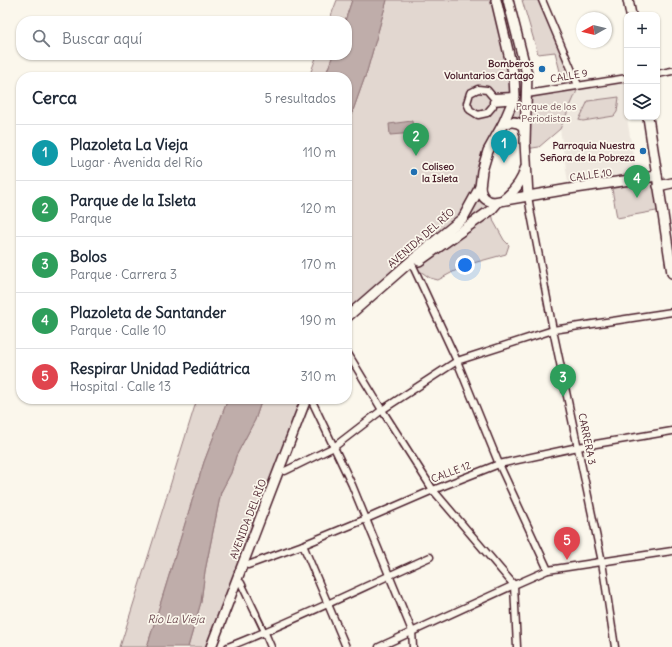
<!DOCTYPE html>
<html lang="es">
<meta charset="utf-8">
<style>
:root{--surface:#fff;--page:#f2f2f3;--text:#1f2937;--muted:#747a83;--line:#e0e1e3;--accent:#1f6fb2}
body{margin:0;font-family:Delius,sans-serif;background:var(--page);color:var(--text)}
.controls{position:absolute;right:12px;top:12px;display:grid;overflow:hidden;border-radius:8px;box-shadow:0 1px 3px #0004}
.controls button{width:36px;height:36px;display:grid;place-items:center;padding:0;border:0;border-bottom:1px solid var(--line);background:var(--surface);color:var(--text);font:20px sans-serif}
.compass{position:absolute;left:576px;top:12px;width:36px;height:36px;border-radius:50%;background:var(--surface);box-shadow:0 1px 3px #0004;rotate:262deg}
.you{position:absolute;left:465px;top:265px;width:14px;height:14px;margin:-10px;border:3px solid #fff;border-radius:50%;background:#1a73e8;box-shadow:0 0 0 6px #1a73e833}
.badge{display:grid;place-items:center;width:26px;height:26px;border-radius:50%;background:var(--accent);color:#fff;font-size:13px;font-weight:700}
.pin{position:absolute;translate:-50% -33px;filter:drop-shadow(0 1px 2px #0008)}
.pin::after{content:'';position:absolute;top:21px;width:14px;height:12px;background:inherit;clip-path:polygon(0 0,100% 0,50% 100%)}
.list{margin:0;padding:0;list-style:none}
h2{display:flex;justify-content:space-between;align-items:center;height:52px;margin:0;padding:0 16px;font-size:17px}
h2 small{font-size:13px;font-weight:400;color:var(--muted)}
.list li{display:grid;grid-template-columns:26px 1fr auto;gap:12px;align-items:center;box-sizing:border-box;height:56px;padding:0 16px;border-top:1px solid var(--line)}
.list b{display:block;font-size:15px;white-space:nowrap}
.list p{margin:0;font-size:13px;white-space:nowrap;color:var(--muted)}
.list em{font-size:13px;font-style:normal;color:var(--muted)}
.icon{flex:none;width:22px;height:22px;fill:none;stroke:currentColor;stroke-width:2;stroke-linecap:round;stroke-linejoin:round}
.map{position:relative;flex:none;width:672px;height:647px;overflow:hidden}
.search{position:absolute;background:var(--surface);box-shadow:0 1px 3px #0004;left:16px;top:16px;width:336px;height:44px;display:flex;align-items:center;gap:10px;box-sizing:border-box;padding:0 14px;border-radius:16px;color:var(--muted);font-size:15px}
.panel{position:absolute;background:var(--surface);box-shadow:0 1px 3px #0004;left:16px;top:72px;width:336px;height:332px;border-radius:16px}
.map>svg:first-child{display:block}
.built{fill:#eee7de}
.green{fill:#e2d7d0;stroke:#967b7e}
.water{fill:#bfadaa;stroke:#907477}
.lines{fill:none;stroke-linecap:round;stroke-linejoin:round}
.pedestrian-casing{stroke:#4a1f2b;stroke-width:8}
.minor-casing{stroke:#4a1f2b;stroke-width:9}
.secondary-casing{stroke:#4a1f2b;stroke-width:12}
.pedestrian{stroke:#fbf7ec;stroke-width:4.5}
.minor{stroke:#fbf7ec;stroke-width:6}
.secondary{stroke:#fbf7ec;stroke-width:9}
.poi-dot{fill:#1f6fb2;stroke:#fbf7ec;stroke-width:1.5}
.labels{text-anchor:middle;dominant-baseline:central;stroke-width:3.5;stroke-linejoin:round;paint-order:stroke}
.poi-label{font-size:10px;font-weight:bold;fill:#4a1f2b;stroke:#fbf7ec;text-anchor:end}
.street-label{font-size:10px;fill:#4a1f2b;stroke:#fbf7ec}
.park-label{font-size:10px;fill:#704d54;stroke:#fbf7ec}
.water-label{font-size:11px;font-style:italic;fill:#6d4a51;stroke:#fbf7ec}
</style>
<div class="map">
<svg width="672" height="647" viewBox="0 0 672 647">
<rect width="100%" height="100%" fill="#fbf7ec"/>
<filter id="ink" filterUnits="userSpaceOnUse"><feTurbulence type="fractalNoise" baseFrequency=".025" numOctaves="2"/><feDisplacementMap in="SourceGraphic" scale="8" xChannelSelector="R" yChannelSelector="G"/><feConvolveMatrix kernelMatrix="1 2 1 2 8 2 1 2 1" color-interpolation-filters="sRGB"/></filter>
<g filter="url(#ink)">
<!-- built -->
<path class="built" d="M627 78 626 112 637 179 569 189 560 129 576 94 578 85Z"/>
<!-- green -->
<g class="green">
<path d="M337 0H352L345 21H329Z"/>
<path d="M387 0H496L515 96 578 85 576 93 560 129 539 147 526 149 528 196 502 201 521 180 524 130 508 122 482 171 486 199 491 210 494 222 504 240 509 245 506 254 466 265 438 280 430 278 413 266 355 314 347 318V134L351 116 367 71Z"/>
<path d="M522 0H542L574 75 570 82 563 83 555 52 538 54Z"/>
<path d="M317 55H333L325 77H309Z"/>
<path d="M619 97 617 112 614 116 583 121 579 120 588 101Z"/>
<path d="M657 176 662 210 617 218 611 183Z"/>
<path d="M197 399H228L204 462 147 647H120Z"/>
<path d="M262 399H306L210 647H188L201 602 205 571 221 492 231 473 236 456 255 420Z"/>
</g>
<!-- water -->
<g class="water">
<path d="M352 0H387L367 71 351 116 347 134V77H325L333 55H347V21H345Z"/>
<path d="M412 121 414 133 390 135 389 124Z"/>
<path d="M228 399H262L255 420 236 456 231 473 221 492 205 571 201 602 188 647H147L204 462Z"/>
</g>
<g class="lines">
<!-- pedestrian casing -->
<g class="pedestrian-casing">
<path id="pedestrian" d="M256 614 265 633"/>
</g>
<!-- minor casing -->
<g class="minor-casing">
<g id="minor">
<path d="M542 0 578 85"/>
<path d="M657 74 672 71"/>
<path d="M478 89 487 90 493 97 515 96 505 101 493 102V106L487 113 478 115 470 110 467 103 470 93Z"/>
<path d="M527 94 627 78"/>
<path d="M528 196 531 214 553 330 602 562 615 647"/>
<path d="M413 266 457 361 499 464 548 570"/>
<path d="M347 352 382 410 433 490 514 585 517 647"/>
<path d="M311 399 352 485 412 631 413 647"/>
<path d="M285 471 334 447 382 410 457 361 553 330 672 312"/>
<path d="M303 545 346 647"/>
<path d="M248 565 303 545 366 519 433 490 499 464 578 447 672 431"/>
<path d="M241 583 256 614"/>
<path d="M265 633 271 647"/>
<path d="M228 647C297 620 363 587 430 557"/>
<path d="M379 647 514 585 548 570 672 551"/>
</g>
</g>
<!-- secondary casing -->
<g class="secondary-casing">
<g id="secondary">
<path d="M508 0 527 74 525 142 528 196"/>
<path d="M628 0 631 15"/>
<path d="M648 117 672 273"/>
<path d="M503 124C510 121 517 121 523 126L524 132"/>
<path d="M658 186 672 183"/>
<path d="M480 187C481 196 485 201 494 202L569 189 657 176"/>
<path d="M503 200C513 192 522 183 525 169"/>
<path d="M419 261 491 210 498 202"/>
<path d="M347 317 411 261 463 218 480 187 482 171 488 151 503 124 515 96 514 76 496 0"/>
<path d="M211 647 306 399"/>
</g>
</g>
<!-- pedestrian -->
<use href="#pedestrian" class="pedestrian"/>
<!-- minor -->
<use href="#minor" class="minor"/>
<!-- secondary -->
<use href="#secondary" class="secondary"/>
</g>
</g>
<!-- markers -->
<g class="poi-dot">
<circle cx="542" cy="69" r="4"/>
<circle cx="643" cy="151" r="4"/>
<circle cx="414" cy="172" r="4"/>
</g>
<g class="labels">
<!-- poi labels -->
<g class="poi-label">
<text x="534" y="63">Bomberos<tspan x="534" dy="12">Voluntarios Cartago</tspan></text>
<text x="635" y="145">Parroquia Nuestra<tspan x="635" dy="12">Señora de la Pobreza</tspan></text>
<text x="422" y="166" text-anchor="start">Coliseo<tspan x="422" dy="12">la Isleta</tspan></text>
</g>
<!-- street labels -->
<g class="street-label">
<text transform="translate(569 76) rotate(-10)">CALLE 9</text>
<text transform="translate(591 175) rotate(-8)">CALLE 10</text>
<text transform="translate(421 238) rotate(-41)">AVENIDA DEL RÍO</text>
<text transform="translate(587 439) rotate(78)">CARRERA 3</text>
<text transform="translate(451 472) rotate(-21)">CALLE 12</text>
<text transform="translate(248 519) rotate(-69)">AVENIDA DEL RÍO</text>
</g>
<!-- park labels -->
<g class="park-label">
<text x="546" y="106">Parque de los<tspan x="546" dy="12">Periodistas</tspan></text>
</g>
<!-- water labels -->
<g class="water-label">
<text x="176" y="619">Río La Vieja</text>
</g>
</g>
</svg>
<div class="controls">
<button>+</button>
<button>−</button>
<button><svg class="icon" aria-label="layers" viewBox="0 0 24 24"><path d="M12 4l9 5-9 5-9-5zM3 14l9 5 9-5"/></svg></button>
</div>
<svg class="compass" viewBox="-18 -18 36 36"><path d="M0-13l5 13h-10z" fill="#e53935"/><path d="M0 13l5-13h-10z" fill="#747a83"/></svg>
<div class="you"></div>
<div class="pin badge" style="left:504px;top:163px;background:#0f9aa8">1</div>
<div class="pin badge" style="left:416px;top:156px;background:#2e9e5b">2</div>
<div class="pin badge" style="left:563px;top:397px;background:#2e9e5b">3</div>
<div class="pin badge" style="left:637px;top:198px;background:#2e9e5b">4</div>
<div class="pin badge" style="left:567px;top:560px;background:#e0444e">5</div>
<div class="search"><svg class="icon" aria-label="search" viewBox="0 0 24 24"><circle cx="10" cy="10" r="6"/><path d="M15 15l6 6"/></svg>Buscar aquí</div>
<section class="panel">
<h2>Cerca<small>5 resultados</small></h2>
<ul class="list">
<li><span class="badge" style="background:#0f9aa8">1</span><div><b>Plazoleta La Vieja</b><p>Lugar · Avenida del Río</p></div><em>110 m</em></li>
<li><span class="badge" style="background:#2e9e5b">2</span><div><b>Parque de la Isleta</b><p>Parque</p></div><em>120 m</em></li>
<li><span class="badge" style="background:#2e9e5b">3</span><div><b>Bolos</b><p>Parque · Carrera 3</p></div><em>170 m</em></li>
<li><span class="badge" style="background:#2e9e5b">4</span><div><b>Plazoleta de Santander</b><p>Parque · Calle 10</p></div><em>190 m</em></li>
<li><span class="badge" style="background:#e0444e">5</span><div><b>Respirar Unidad Pediátrica</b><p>Hospital · Calle 13</p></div><em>310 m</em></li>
</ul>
</section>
</div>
